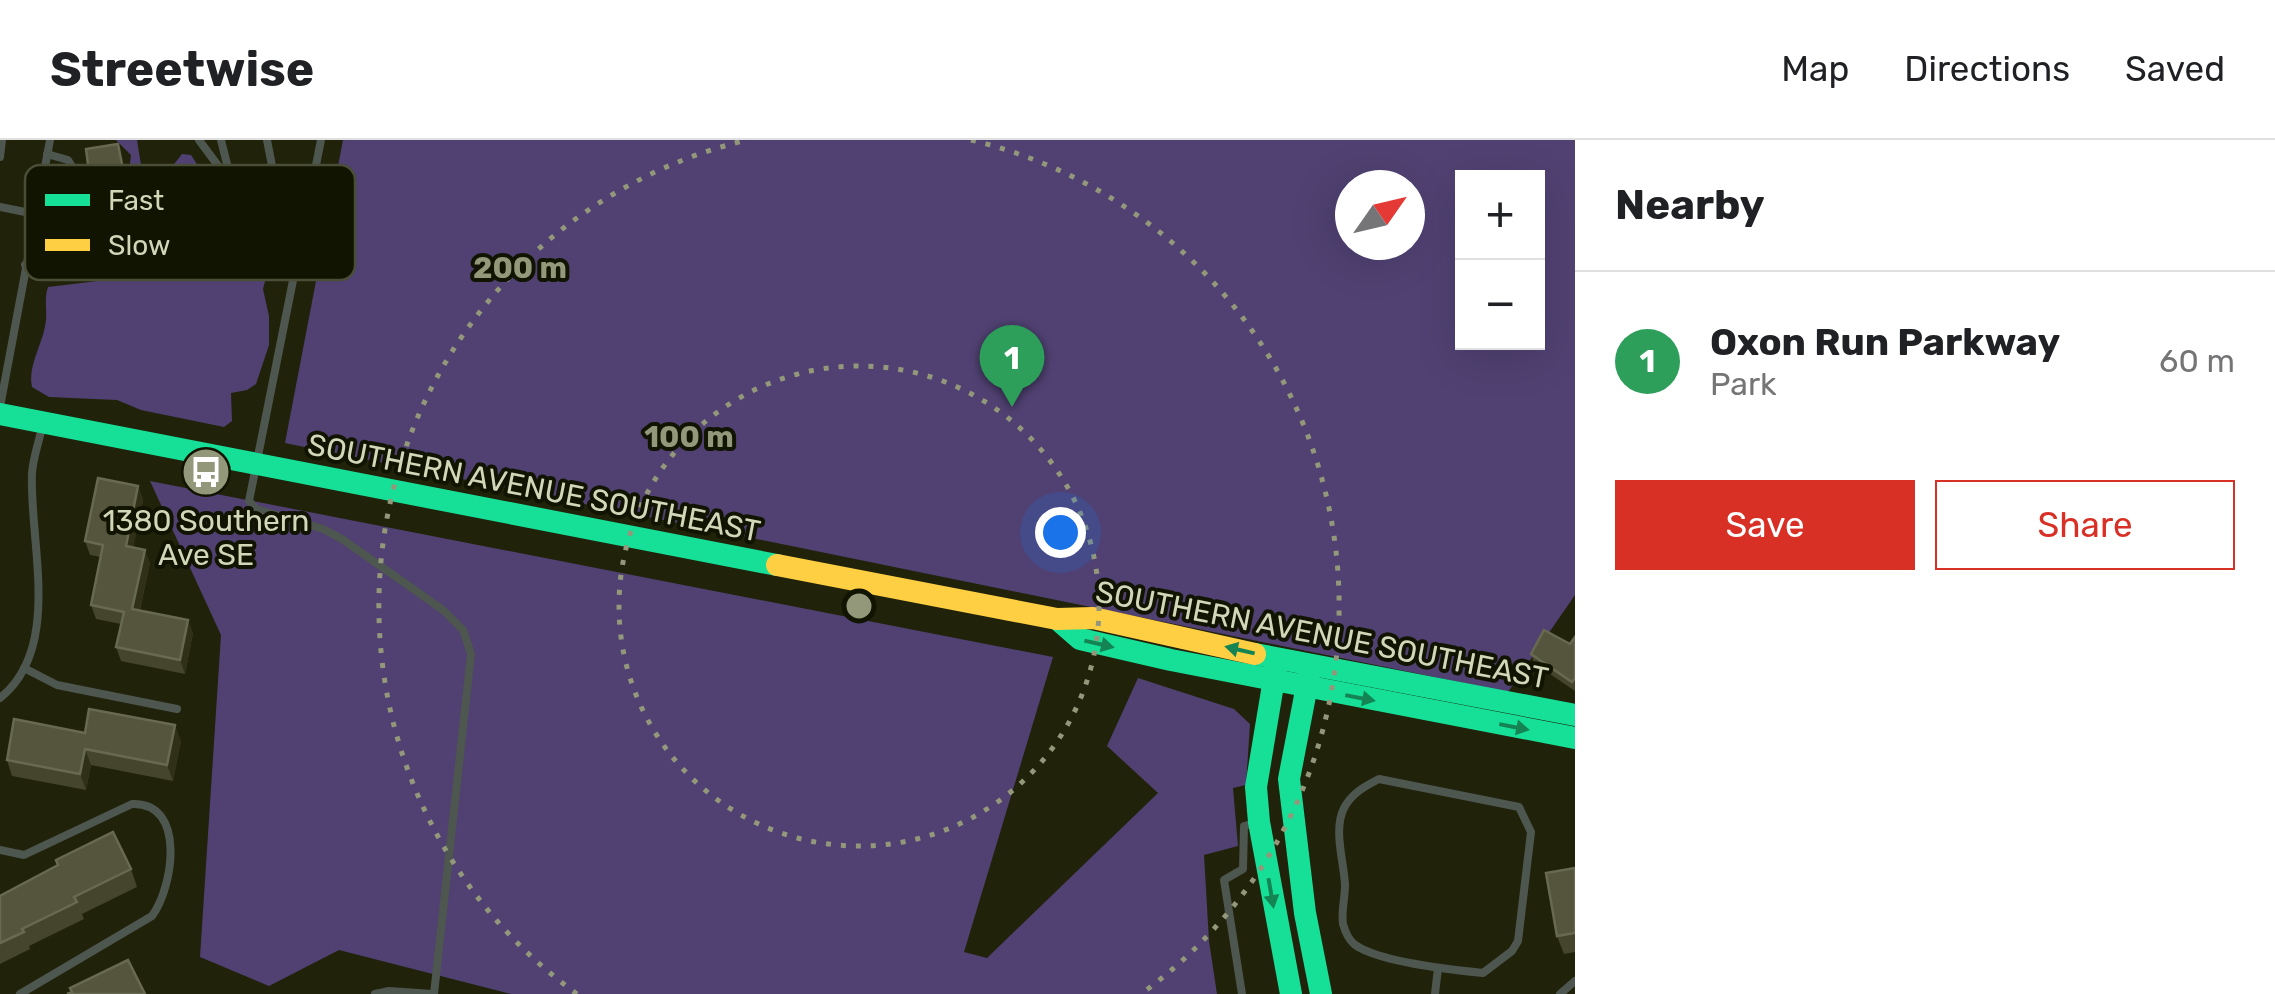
<!DOCTYPE html>
<meta charset="utf-8">
<style>
:root{--surface:#fff;--page:#f2f2f2;--text:#202124;--muted:#757577;--line:#e0e0e0;--accent:#d93025}
body{margin:0;font-family:Rubik,sans-serif;background:var(--page);color:var(--text)}
.controls{position:absolute;right:30px;top:30px;display:grid;overflow:hidden;border-radius:0px;box-shadow:0 10px 40px #0002}
.controls button{width:90px;height:90px;display:grid;place-items:center;padding:0;border:0;border-bottom:2px solid var(--line);background:var(--surface);color:var(--text);font:50px sans-serif}
.compass{position:absolute;left:1335px;top:30px;width:90px;height:90px;border-radius:50%;background:var(--surface);box-shadow:0 10px 40px #0002;rotate:56deg}
.you{position:absolute;left:1060px;top:392px;width:35px;height:35px;margin:-25px;border:8px solid #fff;border-radius:50%;background:#1a73e8;box-shadow:0 0 0 15px #1a73e833}
.badge{display:grid;place-items:center;width:65px;height:65px;border-radius:50%;background:var(--accent);color:#fff;font-size:32px;font-weight:700}
.pin{position:absolute;translate:-50% -82px;filter:drop-shadow(0 2px 5px #0008)}
.pin::after{content:'';position:absolute;top:52px;width:35px;height:30px;background:inherit;clip-path:polygon(0 0,100% 0,50% 100%)}
.list{margin:0;padding:0;list-style:none}
h2{display:flex;justify-content:space-between;align-items:center;height:130px;margin:0;padding:0 40px;font-size:42px}
h2 small{font-size:32px;font-weight:400;color:var(--muted)}
.list li{display:grid;grid-template-columns:65px 1fr auto;gap:30px;align-items:center;box-sizing:border-box;height:180px;padding:0 40px;border-top:2px solid var(--line)}
.list b{display:block;font-size:38px;white-space:nowrap}
.list p{margin:0;font-size:32px;white-space:nowrap;color:var(--muted)}
.list em{font-size:32px;font-style:normal;color:var(--muted)}
.actions{display:flex;gap:20px;padding:30px 40px}
.actions a{flex:1;padding:22px 0;border:2px solid var(--accent);border-radius:0px;text-align:center;font-size:35px;color:var(--accent)}
.actions .main{background:var(--accent);color:#fff}
.map{position:relative;flex:none;width:1575px;height:854px;overflow:hidden}
header{display:flex;align-items:center;gap:60px;box-sizing:border-box;height:140px;padding:0 50px;background:var(--surface);border-bottom:2px solid var(--line)}
header strong{font-size:48px}
nav{display:flex;gap:55px;margin-inline-start:auto;font-size:35px}
main{display:flex}
aside{flex:1;background:var(--surface)}
.map>svg:first-child{display:block}
.green{fill:#504172;fill-rule:evenodd}
.lines{fill:none;stroke-linecap:round;stroke-linejoin:round}
.lane{stroke:#4d564f;stroke-width:8}
.fast{stroke:#16e098;stroke-width:22}
.slow{stroke:#ffcf43;stroke-width:22}
.wall{fill:#45452d}
.shaded-wall{fill:#303019}
.building{fill:#54553c;stroke:#676950;stroke-width:2.5}
.oneway{fill:#148454}
.ring{fill:none;stroke:#93987b;stroke-width:5;stroke-dasharray:5 10}
.labels{text-anchor:middle;dominant-baseline:central;stroke-width:8;stroke-linejoin:round;paint-order:stroke}
.street-label{font-size:30px;fill:#d1d7b8;stroke:#111400}
.poi-label{font-size:30px;fill:#d1d7b8;stroke:#111400}
.key{fill:#111400;stroke:#4b4e37;stroke-width:2.5}
.key-label{font-size:28px;fill:#d1d7b8}
.centre{fill:#93987b;stroke:#111400;stroke-width:5}
.ring-label{font-size:30px;text-anchor:middle;font-weight:bold;fill:#93987b;stroke:#111400;stroke-width:8;stroke-linejoin:round;paint-order:stroke}
</style>
<header>
<strong>Streetwise</strong>
<nav><a>Map</a><a>Directions</a><a>Saved</a></nav>
</header>
<main>
<div class="map">
<svg width="1575" height="854" viewBox="0 0 1575 854">
<rect width="100%" height="100%" fill="#20220a"/>
<!-- green -->
<g class="green">
<path d="M116 0H137L144 44 160 42 182 14 191 15 232 78 237 98 247 105 271 108 273 112 263 149 269 176V205L256 244 247 250 231 253 232 281 224 287 141 270 117 260 49 257 32 247C27 225 44 203 46 180 47 168 44 159 48 147L98 141 129 119 142 90 129 32 131 15Z"/>
<path d="M343 0H1575V455L1508 552 285 303ZM1462 38H1538V202H1462ZM1350 45H1410V105H1350Z"/>
<path d="M150 341 1053 517 964 812 987 818 1158 653 1107 606 1138 538 1234 569 1250 584 1246 645 1233 648 1238 706 1204 715 1209 801 1217 854H511L339 810 269 846 200 817 221 495Z"/>
</g>
<g class="lines">
<!-- lane -->
<g class="lane">
<path d="M199 0 248 66 305 83"/>
<path d="M221 0 231 40"/>
<path d="M267 0 282 77"/>
<path d="M321 0 249 361 256 369 323 389 342 399 443 470 463 490 471 514 434 854"/>
<path d="M0 17 2 0"/>
<path d="M0 67 35 74"/>
<path d="M25 125C48 123 71 125 86 105L73 28 68 20 47 14"/>
<path d="M0 267 50 0"/>
<path d="M24 528 57 545 177 569"/>
<path d="M0 558C63 508 29 402 32 333 33 318 39 302 42 287"/>
<path d="M1379 639 1519 667 1531 692 1518 801 1512 811 1483 833C1453 830 1377 822 1354 804 1348 799 1345 791 1343 784 1341 771 1345 759 1345 745 1344 722 1333 690 1344 668 1352 653 1364 647 1379 639Z"/>
<path d="M0 710 24 715 132 664C187 662 173 748 152 776L20 854"/>
<path d="M375 854 389 851 433 854"/>
<path d="M1242 854 1224 740 1243 729 1244 686 1255 683"/>
<path d="M1435 854 1438 828"/>
<path d="M1560 854 1575 841"/>
</g>
<!-- fast -->
<g class="fast">
<path d="M0 274 777 425"/>
<path d="M1057 479 1080 499 1171 520 1575 598"/>
<path d="M1255 514 1575 575"/>
<path d="M1276 527 1256 647 1259 682 1291 854"/>
<path d="M1309 535 1289 639 1305 773 1321 854"/>
</g>
<!-- slow -->
<path class="slow" d="M777 425 1057 479 1093 478 1255 514"/>
</g>
<!-- wall -->
<g class="wall">
<path d="M122 18 138 95 129 96 131 110 113 112 108 99 101 101 96 87Z"/>
<path d="M138 346 143 360 133 407 150 423 140 470 193 493 185 534 121 521 116 507 121 484 96 479 91 465 101 417 90 415 85 401Z"/>
<path d="M1575 497V551L1534 523 1531 514 1570 504Z"/>
<path d="M85 593 181 601 173 641 91 625 86 650 12 636 7 620Z"/>
<path d="M1575 728V812L1564 814 1557 796Z"/>
<path d="M131 729 137 747 82 774 84 779 29 806 30 809 0 824V756Z"/>
</g>
<!-- shaded-wall -->
<g class="shaded-wall">
<path d="M118 4 122 18 138 95 133 81Z"/>
<path d="M138 346 143 360 131 419 126 406Z"/>
<path d="M145 410 150 423 137 482 132 469Z"/>
<path d="M188 480 193 493 185 534 180 520Z"/>
<path d="M175 585 181 601 173 641 167 625Z"/>
<path d="M85 609 91 625 86 650 80 634Z"/>
</g>
<!-- building -->
<g class="building">
<path d="M118 4 133 81 124 83 126 96 108 99 106 86 96 87 86 9Z"/>
<path d="M98 338 138 346 126 406 145 410 132 469 188 480 180 520 116 507 124 472 91 465 103 405 85 401Z"/>
<path d="M1544 490 1570 504 1575 497V538L1572 542 1531 514Z"/>
<path d="M89 569 175 585 167 625 85 609 80 634 7 620 14 579 85 593Z"/>
<path d="M113 692 131 729 74 757 77 762 22 789 24 792 0 803V756L58 725 56 720Z"/>
<path d="M1575 728V793L1557 796 1546 733Z"/>
<path d="M128 820 145 854H67L72 852 70 848Z"/>
</g>
<!-- one-way arrows -->
<defs><path id="oneway-solid" d="M-6-.8H1V-3.2L6.5 0L1 3.2V.8H-6Z" transform="scale(2.5)"/></defs>
<g class="oneway">
<use href="#oneway-solid" transform="translate(1099 504) rotate(13)"/>
<use href="#oneway-solid" transform="translate(1240 510) rotate(-167)"/>
<use href="#oneway-solid" transform="translate(1360 558) rotate(11)"/>
<use href="#oneway-solid" transform="translate(1514 587) rotate(11)"/>
<use href="#oneway-solid" transform="translate(1271 753) rotate(80)"/>
</g>
<!-- distance rings -->
<g class="ring">
<circle cx="859" cy="466" r="240"/>
<path d="M577 854A479 479 0 0 1 747 0M971 0A479 479 0 0 1 1141 854"/>
</g>
<!-- icons -->
<defs>
<g id="bus-disc" transform="scale(2.5)"><circle r="9.5" fill="#93987b" stroke="#111400"/><path d="M-5-6H5V4H4V6H2V4H-2V6H-4V4H-5ZM-3.5-4V0h7V-4ZM-3.5 1.2v1.5H-2V1.2ZM2 1.2v1.5H3.5V1.2Z" fill="#fff"/></g>
</defs>
<g fill-rule="evenodd">
<use href="#bus-disc" x="206" y="332"/>
</g>
<g class="labels">
<!-- street labels -->
<g class="street-label">
<text transform="translate(534 348) rotate(11)">SOUTHERN AVENUE SOUTHEAST</text>
<text transform="translate(1322 495) rotate(11)">SOUTHERN AVENUE SOUTHEAST</text>
</g>
<!-- poi labels -->
<g class="poi-label">
<text x="206" y="381">1380 Southern<tspan x="206" dy="34">Ave SE</tspan></text>
</g>
</g>
<!-- legend -->
<rect x="25" y="25" width="330" height="115" rx="15" class="key"/>
<rect x="45" y="54" width="45" height="12" fill="#16e098"/>
<rect x="45" y="99" width="45" height="12" fill="#ffcf43"/>
<g class="key-label">
<text x="108" y="70">Fast</text>
<text x="108" y="115">Slow</text>
</g>
<circle cx="859" cy="466" r="15" class="centre"/>
<g class="ring-label">
<text x="520" y="138">200 m</text>
<text x="689" y="307">100 m</text>
</g>
</svg>
<div class="controls">
<button>+</button>
<button>−</button>
</div>
<svg class="compass" viewBox="-18 -18 36 36"><path d="M0-13l5 13h-10z" fill="#e53935"/><path d="M0 13l5-13h-10z" fill="#757577"/></svg>
<div class="you"></div>
<div class="pin badge" style="left:1012px;top:267px;background:#2e9e5b">1</div>
</div>
<aside>
<h2>Nearby<small></small></h2>
<ul class="list">
<li><span class="badge" style="background:#2e9e5b">1</span><div><b>Oxon Run Parkway</b><p>Park</p></div><em>60 m</em></li>
</ul>
<div class="actions"><a class="main">Save</a><a>Share</a></div>
</aside>
</main>
